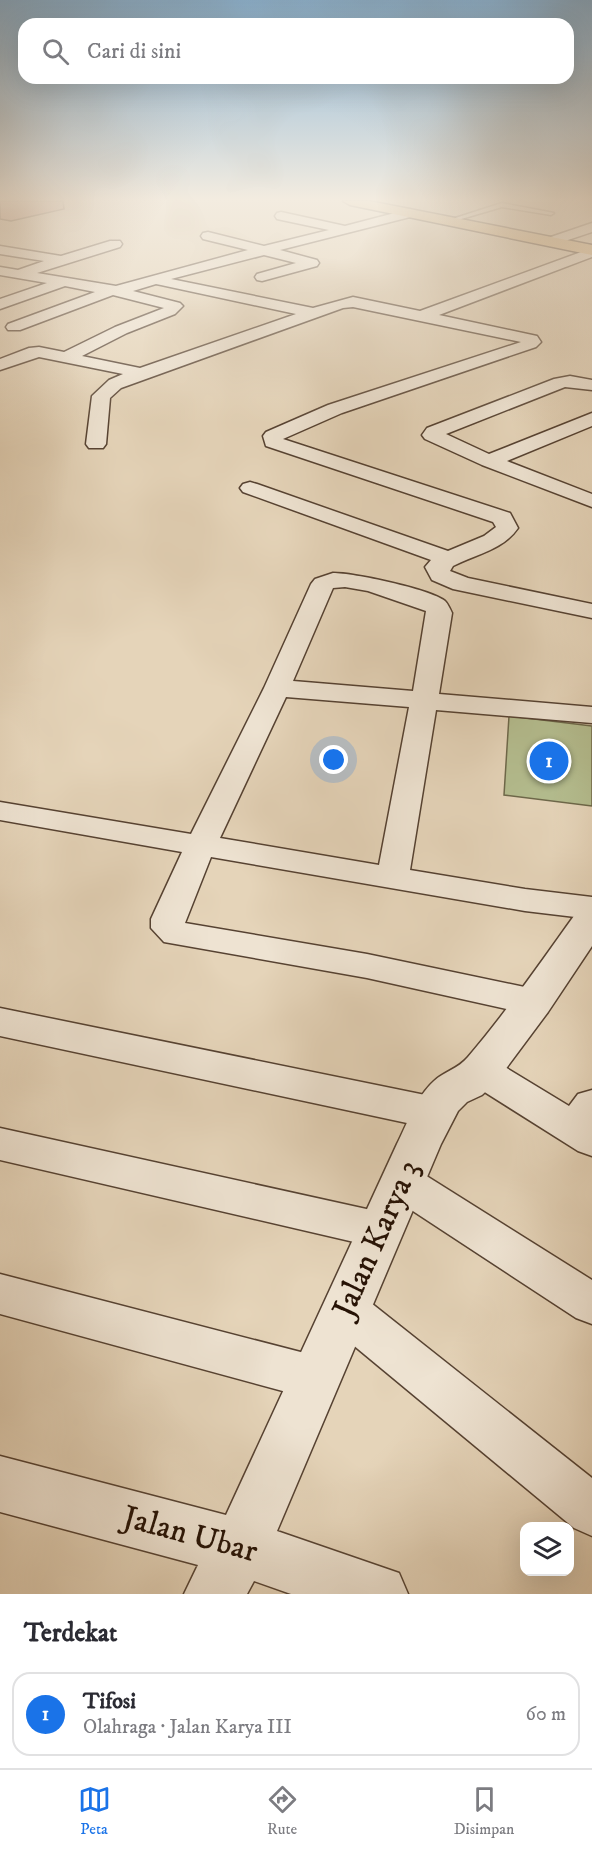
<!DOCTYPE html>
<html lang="id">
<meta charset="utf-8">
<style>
:root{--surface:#fff;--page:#f7f7f7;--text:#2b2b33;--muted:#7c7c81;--line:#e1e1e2;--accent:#1a73e8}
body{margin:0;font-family:"IM FELL DW Pica",serif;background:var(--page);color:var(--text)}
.controls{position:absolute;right:18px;bottom:18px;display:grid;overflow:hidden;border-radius:12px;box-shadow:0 6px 24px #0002}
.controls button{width:54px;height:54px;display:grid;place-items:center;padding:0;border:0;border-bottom:2px solid var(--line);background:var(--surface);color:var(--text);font:30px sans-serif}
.you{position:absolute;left:334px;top:760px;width:21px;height:21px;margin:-15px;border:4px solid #fff;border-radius:50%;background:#1a73e8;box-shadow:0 0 0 9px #1a73e833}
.badge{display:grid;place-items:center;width:39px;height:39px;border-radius:50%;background:var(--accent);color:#fff;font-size:20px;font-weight:700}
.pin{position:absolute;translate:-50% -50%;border:3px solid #fff;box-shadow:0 2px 6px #0006}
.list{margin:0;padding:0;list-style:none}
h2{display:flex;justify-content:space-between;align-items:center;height:78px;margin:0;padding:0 24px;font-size:26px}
h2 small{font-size:20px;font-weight:400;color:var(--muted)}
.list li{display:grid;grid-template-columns:39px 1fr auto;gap:18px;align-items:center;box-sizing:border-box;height:84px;margin:0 12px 12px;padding:0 12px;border:2px solid var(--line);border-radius:18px}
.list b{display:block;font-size:22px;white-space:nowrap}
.list p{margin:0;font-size:20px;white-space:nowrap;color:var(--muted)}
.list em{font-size:20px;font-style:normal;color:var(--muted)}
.icon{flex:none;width:33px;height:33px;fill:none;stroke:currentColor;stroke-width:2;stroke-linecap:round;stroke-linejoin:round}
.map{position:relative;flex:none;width:592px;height:1594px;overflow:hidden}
.search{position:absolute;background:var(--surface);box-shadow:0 6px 24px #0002;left:18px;right:18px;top:18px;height:66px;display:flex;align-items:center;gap:15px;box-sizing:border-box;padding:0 21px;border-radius:18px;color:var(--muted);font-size:22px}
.sheet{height:174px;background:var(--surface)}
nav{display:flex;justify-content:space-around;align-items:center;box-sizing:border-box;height:84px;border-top:2px solid var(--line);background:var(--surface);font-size:16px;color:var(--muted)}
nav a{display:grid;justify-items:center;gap:3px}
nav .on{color:var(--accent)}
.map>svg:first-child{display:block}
.green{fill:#b4bd8f;stroke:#6d684a;stroke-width:1.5}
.building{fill:#d59587;stroke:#261205;stroke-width:1.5}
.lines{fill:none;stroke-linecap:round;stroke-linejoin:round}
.service-casing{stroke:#564232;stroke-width:3}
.minor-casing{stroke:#564232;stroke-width:3}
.tertiary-casing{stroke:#564232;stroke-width:3}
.trunk-casing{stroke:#261205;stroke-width:3}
.service{fill:#eee3d2;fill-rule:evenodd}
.minor{fill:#eee3d2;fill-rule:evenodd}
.tertiary{fill:#eee3d2;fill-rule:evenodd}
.trunk{fill:#e2ba7c;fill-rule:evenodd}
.labels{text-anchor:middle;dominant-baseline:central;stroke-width:5;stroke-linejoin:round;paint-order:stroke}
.near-street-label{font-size:32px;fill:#261205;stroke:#eee3d2}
</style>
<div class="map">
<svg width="592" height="1594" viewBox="0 0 592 1594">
<rect width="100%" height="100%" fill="#e5d4b9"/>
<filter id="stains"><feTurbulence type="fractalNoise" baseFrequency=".00333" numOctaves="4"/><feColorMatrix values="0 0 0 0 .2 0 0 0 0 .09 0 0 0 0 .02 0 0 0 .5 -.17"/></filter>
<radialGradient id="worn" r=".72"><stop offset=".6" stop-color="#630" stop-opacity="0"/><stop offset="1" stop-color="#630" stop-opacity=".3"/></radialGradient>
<!-- green -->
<path class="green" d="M509 716 592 726V806L504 795Z"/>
<!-- building -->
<path class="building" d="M0 201H63L64 209 11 221 0 219Z"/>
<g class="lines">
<!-- service casing -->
<g class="service-casing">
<path id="service" d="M502 203 554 213 551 215 502 207 451 222 446 221Z"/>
</g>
<!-- minor casing -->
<g class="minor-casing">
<g id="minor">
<path d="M410 209 416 213 414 216 280 250 317 260 319 263 317 266 262 281 257 280 255 277 257 274 296 263 264 255 171 279 313 308 353 297 420 311 592 248V257L439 315 537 336 541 342 536 347 342 413 283 439 510 513 518 528C503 550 476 554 453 566L450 571 468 578 592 604V618L453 589 432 580 425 567 431 560 243 492 240 488 243 484 250 482 257 484 448 551 484 536 496 527 493 522 266 446 263 436 266 432 328 405 521 342 353 307 343 308 121 388 110 398 106 444 103 448H89L86 444 92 396 109 380 123 374 39 357 0 370V359L29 348 39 347 64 352 115 327 164 308 113 295 20 330H8L6 327 8 324 95 292 65 286 0 309V299L47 283 0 275V267L18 270 44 261 0 254V246L61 256 110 241H120L122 244 120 247 37 273 116 286 248 250 203 239 201 236 203 233 208 232 264 246 329 230 277 219 275 216 277 213 281 212 345 226ZM156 284 161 285 296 314 140 368 82 356 127 333 175 314 183 306 180 303 133 291Z"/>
<path d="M570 376 592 380V390L565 387 446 434 489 454 592 413V426L507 461 592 494V507L482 465 425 439 422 435 427 428 554 379Z"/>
<path d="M333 573C353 573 430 589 445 601 448 604 450 609 452 613L439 694 592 707V723L436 710 410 870 525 889 592 897V919L525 911 211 857 185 923 367 954 534 989 547 993 552 1002 547 1011 534 1015 367 978 164 942 151 928V919L182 852 0 820V802L191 834 264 688 311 584 315 579ZM345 587 368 591 426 611 413 691 293 681 333 588ZM286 697 409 707 379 865 220 838Z"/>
<path d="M0 1008 435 1097 449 1102 455 1113 449 1124 435 1129 0 1036Z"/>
<path d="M481 1056 495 1061 569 1106 578 1094 592 1090V1156L578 1151 467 1081 462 1071 467 1061Z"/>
<path d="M0 1128 380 1212 395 1217 401 1230 395 1243 380 1248 0 1160Z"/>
<path d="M402 1165 417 1170 592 1280V1324L576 1318 387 1194 381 1182 387 1170Z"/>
<path d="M0 1274 316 1356 333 1362 340 1378 333 1394 316 1400 0 1314Z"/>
<path d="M345 1289 361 1295 592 1478V1536L574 1528 329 1325 322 1310 329 1295Z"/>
</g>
</g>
<!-- tertiary casing -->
<g class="tertiary-casing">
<g id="tertiary">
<path d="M592 223V232L550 246 543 242 545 239Z"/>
<path d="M592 906V946L548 1012 496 1082 482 1095 467 1102 458 1111 441 1144 277 1531 399 1573 408 1594H291L254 1581 247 1594H184L198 1565 0 1512V1456L226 1515 397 1144C407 1124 417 1096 434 1081 445 1071 458 1069 468 1057 508 1010 543 959 579 909Z"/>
</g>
</g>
<!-- trunk casing -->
<g class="trunk-casing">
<path id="trunk" d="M343 201H369L592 245V255L350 205Z"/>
</g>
<!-- service -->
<use href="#service" class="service"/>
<!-- minor -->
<use href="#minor" class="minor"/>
<!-- tertiary -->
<use href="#tertiary" class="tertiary"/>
<!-- trunk -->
<use href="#trunk" class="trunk"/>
</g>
<!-- sky -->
<linearGradient id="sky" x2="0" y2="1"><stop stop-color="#89b4d6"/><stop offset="0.47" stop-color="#f3ece0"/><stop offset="1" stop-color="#f3ece0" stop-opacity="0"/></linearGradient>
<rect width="592" height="424" fill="url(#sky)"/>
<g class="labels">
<!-- near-street labels -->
<g class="near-street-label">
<text transform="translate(377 1239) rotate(-66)">Jalan Karya 3</text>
<text transform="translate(190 1535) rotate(15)">Jalan Ubar</text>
</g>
</g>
<rect width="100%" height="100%" filter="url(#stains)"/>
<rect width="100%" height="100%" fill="url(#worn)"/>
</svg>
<div class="controls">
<button><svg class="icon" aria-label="layers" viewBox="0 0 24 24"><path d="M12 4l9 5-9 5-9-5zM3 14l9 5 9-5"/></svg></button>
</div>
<div class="you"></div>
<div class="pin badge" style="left:549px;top:761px">1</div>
<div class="search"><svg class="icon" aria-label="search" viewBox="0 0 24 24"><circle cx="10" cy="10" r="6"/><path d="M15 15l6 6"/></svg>Cari di sini</div>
</div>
<section class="sheet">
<h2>Terdekat<small></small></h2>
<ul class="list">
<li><span class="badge">1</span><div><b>Tifosi</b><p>Olahraga · Jalan Karya III</p></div><em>60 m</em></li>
</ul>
</section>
<nav>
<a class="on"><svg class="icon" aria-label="map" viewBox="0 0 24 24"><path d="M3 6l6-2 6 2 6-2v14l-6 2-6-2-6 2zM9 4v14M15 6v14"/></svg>Peta</a>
<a><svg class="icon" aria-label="directions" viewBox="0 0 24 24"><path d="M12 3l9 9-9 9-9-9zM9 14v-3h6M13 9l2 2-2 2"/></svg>Rute</a>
<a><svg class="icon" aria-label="saved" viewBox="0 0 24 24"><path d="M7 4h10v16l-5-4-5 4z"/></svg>Disimpan</a>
</nav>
